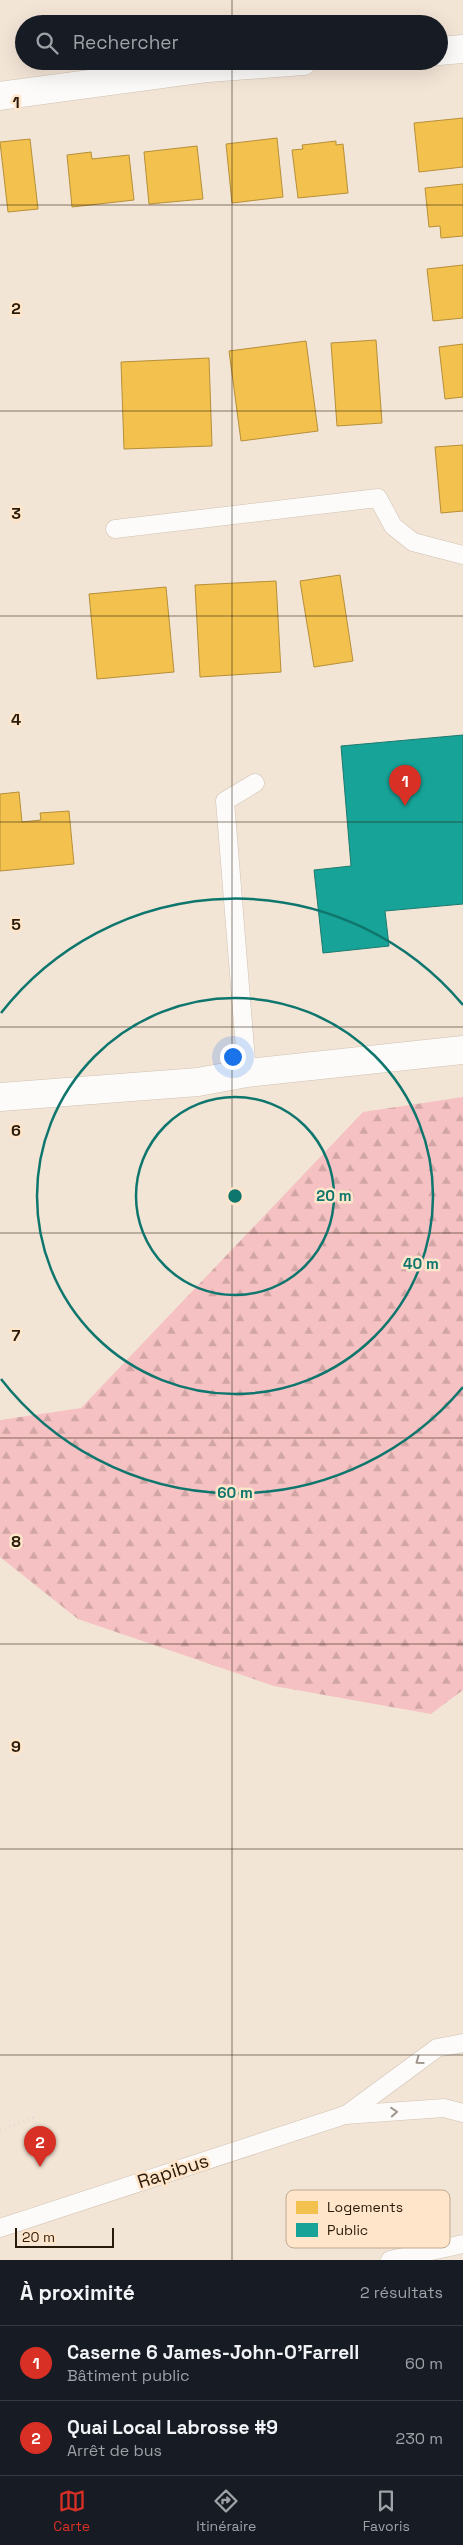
<!DOCTYPE html>
<html lang="fr">
<meta charset="utf-8">
<style>
:root{--surface:#171b24;--page:#20242c;--text:#f1f3f6;--muted:#9ea1a6;--line:#363941;--accent:#d93025}
body{margin:0;font-family:"Space Grotesk",sans-serif;background:var(--page);color:var(--text)}
.scale{position:absolute;left:15px;bottom:12px;width:99px;box-sizing:border-box;padding-left:5px;border:2px solid #2a1a09;border-top:0;font-size:14px;line-height:18px;white-space:nowrap;color:#2a1a09;-webkit-text-stroke:4px #ffe5ca;paint-order:stroke}
.you{position:absolute;left:232px;top:1056px;width:18px;height:18px;margin:-12px;border:4px solid #fff;border-radius:50%;background:#1a73e8;box-shadow:0 0 0 8px #1a73e833}
.badge{display:grid;place-items:center;width:32px;height:32px;border-radius:50%;background:var(--accent);color:#fff;font-size:16px;font-weight:700}
.pin{position:absolute;translate:-50% -41px;filter:drop-shadow(0 1px 2px #0008)}
.pin::after{content:'';position:absolute;top:26px;width:18px;height:15px;background:inherit;clip-path:polygon(0 0,100% 0,50% 100%)}
.list{margin:0;padding:0;list-style:none}
h2{display:flex;justify-content:space-between;align-items:center;height:65px;margin:0;padding:0 20px;font-size:21px}
h2 small{font-size:16px;font-weight:400;color:var(--muted)}
.list li{display:grid;grid-template-columns:32px 1fr auto;gap:15px;align-items:center;box-sizing:border-box;height:75px;padding:0 20px;border-top:1px solid var(--line)}
.list b{display:block;font-size:19px;white-space:nowrap}
.list p{margin:0;font-size:16px;white-space:nowrap;color:var(--muted)}
.list em{font-size:16px;font-style:normal;color:var(--muted)}
.icon{flex:none;width:28px;height:28px;fill:none;stroke:currentColor;stroke-width:2;stroke-linecap:round;stroke-linejoin:round}
.map{position:relative;flex:none;width:463px;height:2260px;overflow:hidden}
.search{position:absolute;background:var(--surface);box-shadow:0 5px 20px #0002;left:15px;right:15px;top:15px;height:55px;display:flex;align-items:center;gap:12px;box-sizing:border-box;padding:0 18px;border-radius:28px;color:var(--muted);font-size:19px}
.sheet{height:215px;background:var(--surface)}
nav{display:flex;justify-content:space-around;align-items:center;box-sizing:border-box;height:70px;border-top:1px solid var(--line);background:var(--surface);font-size:14px;color:var(--muted)}
nav a{display:grid;justify-items:center;gap:2px}
nav .on{color:var(--accent)}
.map>svg:first-child{display:block}
.forest{fill:url(#forest-firs)}
.homes{fill:#f2c14e;stroke:#b68f39}
.public{fill:#17a398;stroke:#1d7a6d}
.lines{fill:none;stroke-linecap:round;stroke-linejoin:round}
.service-casing{stroke:#cfc1b2;stroke-width:19}
.minor-casing{stroke:#cfc1b2;stroke-width:29}
.tertiary-casing{stroke:#cfc1b2;stroke-width:29}
.path{stroke:#e0dbd6;stroke-width:3;stroke-dasharray:1 4;stroke-linecap:butt}
.service{stroke:#fdfbf9;stroke-width:18}
.minor{stroke:#fdfbf9;stroke-width:28}
.tertiary{stroke:#fdfbf9;stroke-width:28}
.oneway{stroke:#9e968d}
.grid{fill:none;stroke:#2a1a09;stroke-width:1;stroke-opacity:0.55}
.ring{fill:none;stroke:#0f766e;stroke-width:2.5}
.labels{text-anchor:middle;dominant-baseline:central;stroke-width:5;stroke-linejoin:round;paint-order:stroke}
.street-label{font-size:19px;fill:#2a1a09;stroke:#ffe5ca}
.key{fill:#ffe5ca;stroke:#bfa890;stroke-width:1}
.key-label{font-size:14px;fill:#2a1a09}
.grid-label{font-size:16px;text-anchor:middle;font-weight:bold;fill:#2a1a09;stroke:#ffe5ca;stroke-width:5;stroke-linejoin:round;paint-order:stroke}
.centre{fill:#0f766e;stroke:#ffe5ca;stroke-width:2.5}
.ring-label{font-size:15px;text-anchor:middle;font-weight:bold;fill:#0f766e;stroke:#ffe5ca;stroke-width:5;stroke-linejoin:round;paint-order:stroke}
</style>
<div class="map">
<svg width="463" height="2260" viewBox="0 0 463 2260">
<defs>
<pattern id="forest-firs" width="22" height="20" patternUnits="userSpaceOnUse" patternTransform="scale(1.25)"><rect width="22" height="20" fill="#f5c1c2"/><path d="M5 1l3.5 6h-7zM16 11l3.5 6h-7z" fill="#d2a5a5"/></pattern>
</defs>
<rect width="100%" height="100%" fill="#f3e5d6"/>
<!-- forest -->
<path class="forest" d="M463 1097V1690L431 1714 274 1686 78 1619 0 1557V1420L81 1408 363 1112Z"/>
<!-- homes -->
<g class="homes">
<path d="M463 118V167L419 172 414 123Z"/>
<path d="M277 138 283 197 232 203 226 144Z"/>
<path d="M30 139 38 209 8 212 0 142Z"/>
<path d="M336 141V145L343 144 348 193 298 198 292 150 303 149 302 145Z"/>
<path d="M197 146 203 199 149 204 144 152Z"/>
<path d="M91 152 92 159 129 155 134 200 72 207 67 155Z"/>
<path d="M463 184V236L441 238 440 226 429 227 425 188Z"/>
<path d="M463 265V318L433 321 427 269Z"/>
<path d="M376 340 382 423 337 426 331 343Z"/>
<path d="M306 341 318 431 241 441 229 351Z"/>
<path d="M463 344V397L445 399 439 347Z"/>
<path d="M209 358 212 446 124 449 121 362Z"/>
<path d="M463 445V511L441 513 435 447Z"/>
<path d="M340 575 353 661 314 667 300 581Z"/>
<path d="M276 581 281 672 200 677 195 585Z"/>
<path d="M166 587 174 672 97 679 89 594Z"/>
<path d="M19 792 22 822 41 820 40 813 69 811 74 864 0 871V794Z"/>
</g>
<!-- public -->
<path class="public" d="M463 735V904L385 911 389 946 323 953 314 870 351 866 341 746Z"/>
<g class="lines">
<!-- service casing -->
<g class="service-casing">
<g id="service">
<path d="M115 529 378 498 393 526 413 542 463 555"/>
<path d="M247 1073 225 801 255 783"/>
<path d="M346 2115 437 2048 463 2043"/>
<path d="M0 2228 345 2115 444 2108 463 2113"/>
<path d="M390 2260 463 2244"/>
</g>
</g>
<!-- minor casing -->
<g class="minor-casing">
<g id="minor">
<path d="M439 51 463 49"/>
<path d="M0 96 208 68 303 61"/>
</g>
</g>
<!-- tertiary casing -->
<g class="tertiary-casing">
<path id="tertiary" d="M0 1097 198 1082 247 1073 463 1050"/>
</g>
<!-- path -->
<path class="path" d="M0 2130 33 2118 53 2152"/>
<!-- service -->
<use href="#service" class="service"/>
<!-- minor -->
<use href="#minor" class="minor"/>
<!-- tertiary -->
<use href="#tertiary" class="tertiary"/>
</g>
<!-- one-way arrows -->
<defs><path id="oneway-chevron" d="M-2-3.5L2.5 0L-2 3.5" fill="none" stroke-width="1.6" stroke-linecap="round" stroke-linejoin="round" transform="scale(1.25)"/></defs>
<g class="oneway">
<use href="#oneway-chevron" transform="translate(419 2061) rotate(144)"/>
<use href="#oneway-chevron" transform="translate(394 2112) rotate(-4)"/>
</g>
<!-- grid -->
<path class="grid" d="M232 0V24M232 61V2260M0 205H463M0 411H463M0 616H463M0 822H463M0 1027H463M0 1233H463M0 1438H463M0 1644H463M0 1849H463M0 2055H463"/>
<!-- distance rings -->
<g class="ring">
<circle cx="235" cy="1196" r="99"/>
<circle cx="235" cy="1196" r="198"/>
<path d="M463 1387A297 297 0 0 1 1 1379M1 1013A297 297 0 0 1 463 1005"/>
</g>
<g class="labels">
<!-- street labels -->
<g class="street-label">
<text transform="translate(173 2171) rotate(-18)">Rapibus</text>
</g>
</g>
<!-- legend -->
<rect x="286" y="2190" width="164" height="58" rx="8" class="key"/>
<rect x="296" y="2201" width="22" height="13" fill="#f2c14e"/>
<rect x="296" y="2223" width="22" height="14" fill="#17a398"/>
<g class="key-label">
<text x="327" y="2212">Logements</text>
<text x="327" y="2235">Public</text>
</g>
<g class="grid-label">
<text x="16" y="108">1</text>
<text x="16" y="314">2</text>
<text x="16" y="519">3</text>
<text x="16" y="725">4</text>
<text x="16" y="930">5</text>
<text x="16" y="1136">6</text>
<text x="16" y="1341">7</text>
<text x="16" y="1547">8</text>
<text x="16" y="1752">9</text>
</g>
<circle cx="235" cy="1196" r="8" class="centre"/>
<g class="ring-label">
<text x="334" y="1201">20 m</text>
<text x="421" y="1269">40 m</text>
<text x="235" y="1498">60 m</text>
</g>
</svg>
<div class="scale">20 m</div>
<div class="you"></div>
<div class="pin badge" style="left:405px;top:806px">1</div>
<div class="pin badge" style="left:40px;top:2167px">2</div>
<div class="search"><svg class="icon" aria-label="search" viewBox="0 0 24 24"><circle cx="10" cy="10" r="6"/><path d="M15 15l6 6"/></svg>Rechercher</div>
</div>
<section class="sheet">
<h2>À proximité<small>2 résultats</small></h2>
<ul class="list">
<li><span class="badge">1</span><div><b>Caserne 6 James-John-O'Farrell</b><p>Bâtiment public</p></div><em>60 m</em></li>
<li><span class="badge">2</span><div><b>Quai Local Labrosse #9</b><p>Arrêt de bus</p></div><em>230 m</em></li>
</ul>
</section>
<nav>
<a class="on"><svg class="icon" aria-label="map" viewBox="0 0 24 24"><path d="M3 6l6-2 6 2 6-2v14l-6 2-6-2-6 2zM9 4v14M15 6v14"/></svg>Carte</a>
<a><svg class="icon" aria-label="directions" viewBox="0 0 24 24"><path d="M12 3l9 9-9 9-9-9zM9 14v-3h6M13 9l2 2-2 2"/></svg>Itinéraire</a>
<a><svg class="icon" aria-label="saved" viewBox="0 0 24 24"><path d="M7 4h10v16l-5-4-5 4z"/></svg>Favoris</a>
</nav>
